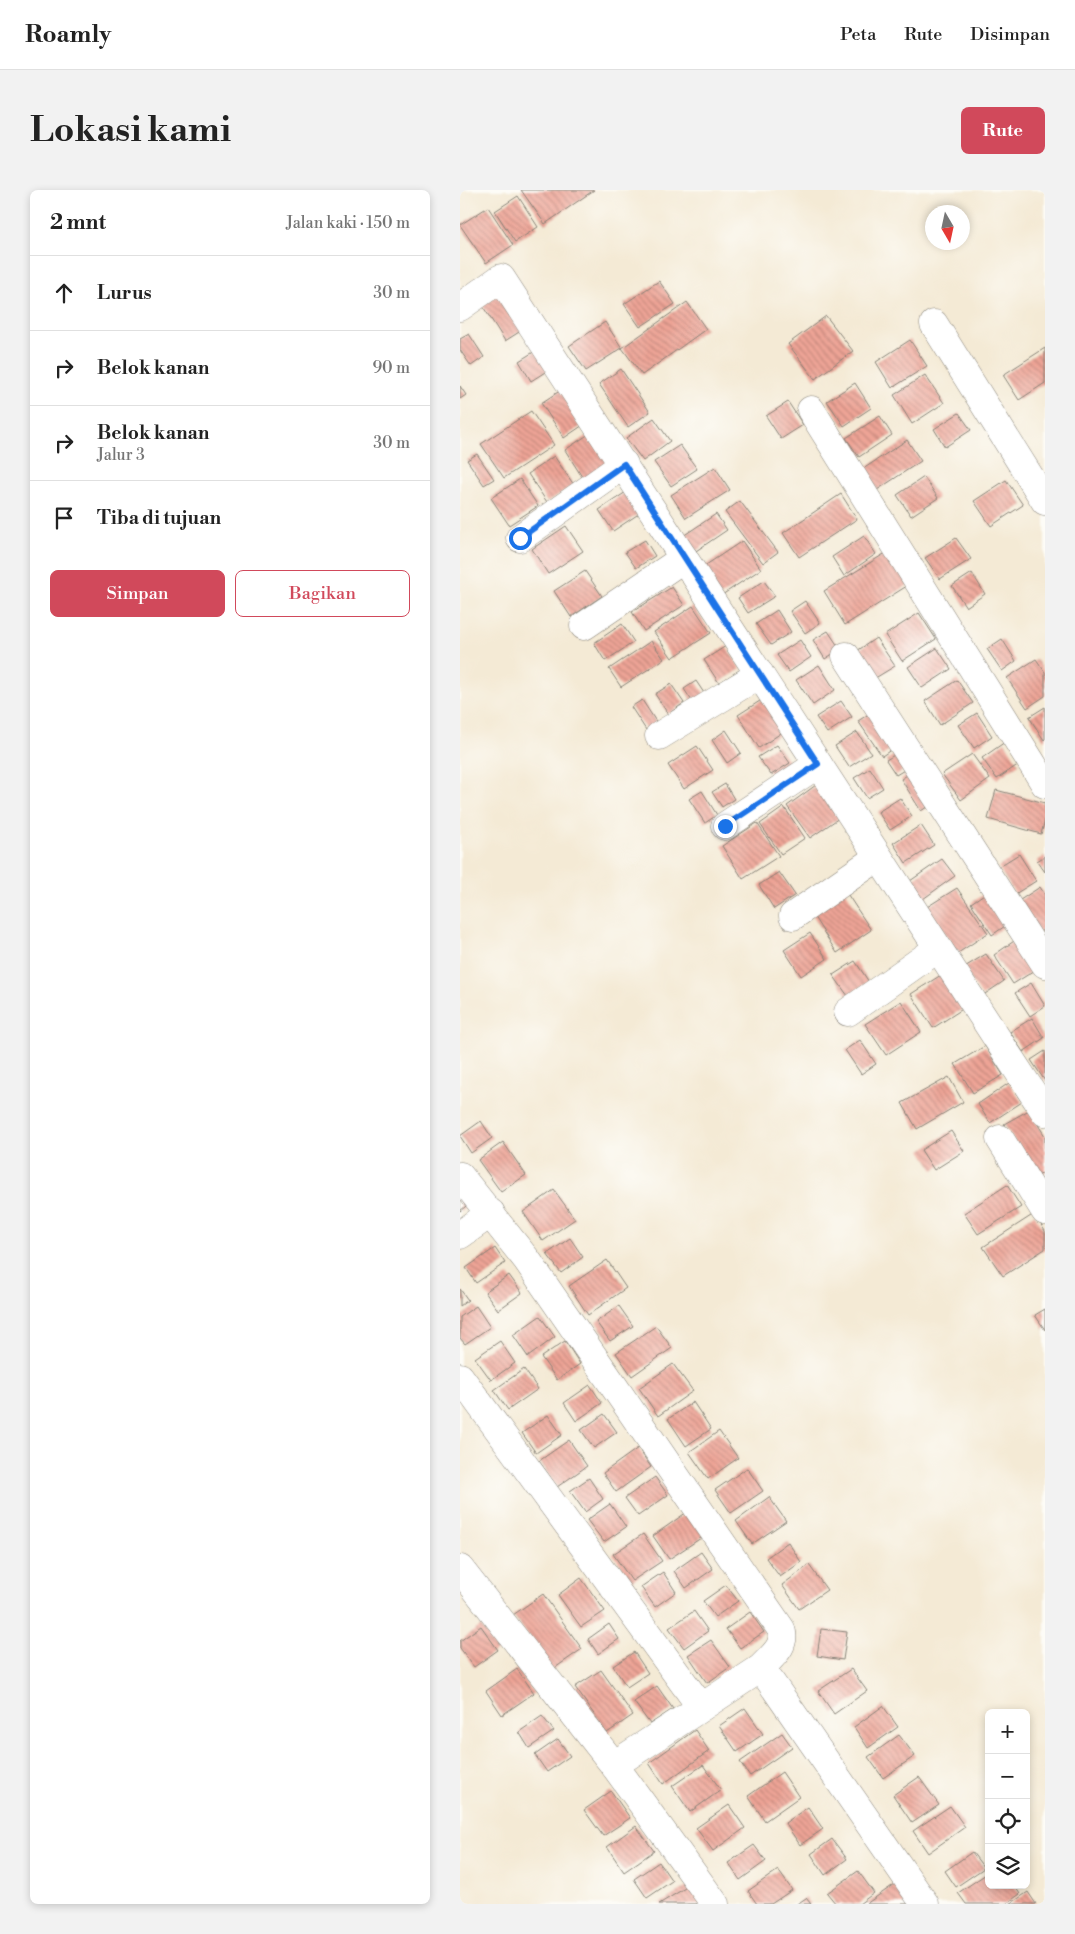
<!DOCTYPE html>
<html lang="id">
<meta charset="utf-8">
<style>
:root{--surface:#fff;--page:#f2f2f2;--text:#222;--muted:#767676;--line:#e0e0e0;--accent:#d1495b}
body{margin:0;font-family:"Libre Bodoni",serif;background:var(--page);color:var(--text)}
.controls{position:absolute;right:15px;bottom:15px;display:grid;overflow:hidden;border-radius:8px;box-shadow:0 2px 8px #0003}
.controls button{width:45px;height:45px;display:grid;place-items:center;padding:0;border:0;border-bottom:1px solid var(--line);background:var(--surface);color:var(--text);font:25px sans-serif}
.compass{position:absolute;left:465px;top:15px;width:45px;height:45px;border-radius:50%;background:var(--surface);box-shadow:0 2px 8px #0003;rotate:171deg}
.stop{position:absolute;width:15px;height:15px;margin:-11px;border:4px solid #1a73e8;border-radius:50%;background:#fff}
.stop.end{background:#1a73e8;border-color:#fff;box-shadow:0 1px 5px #0008}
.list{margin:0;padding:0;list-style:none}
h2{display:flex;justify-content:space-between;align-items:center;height:65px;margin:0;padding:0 20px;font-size:21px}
h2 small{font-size:16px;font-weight:400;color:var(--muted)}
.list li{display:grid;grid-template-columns:32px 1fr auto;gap:15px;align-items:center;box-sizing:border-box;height:75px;padding:0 20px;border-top:1px solid var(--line)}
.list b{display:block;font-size:19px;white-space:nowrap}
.list p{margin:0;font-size:16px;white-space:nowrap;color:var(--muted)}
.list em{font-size:16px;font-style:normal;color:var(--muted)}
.actions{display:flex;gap:10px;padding:15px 20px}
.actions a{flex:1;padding:11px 0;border:1px solid var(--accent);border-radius:8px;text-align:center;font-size:18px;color:var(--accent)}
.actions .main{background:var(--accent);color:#fff}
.icon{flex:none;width:28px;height:28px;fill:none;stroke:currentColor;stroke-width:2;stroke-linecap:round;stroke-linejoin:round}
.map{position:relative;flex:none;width:585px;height:1714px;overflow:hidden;border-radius:8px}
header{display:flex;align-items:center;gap:30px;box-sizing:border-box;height:70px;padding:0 25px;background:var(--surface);border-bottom:1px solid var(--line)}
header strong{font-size:24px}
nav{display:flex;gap:28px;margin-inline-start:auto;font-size:18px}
.intro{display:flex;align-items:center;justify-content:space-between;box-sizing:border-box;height:120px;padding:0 30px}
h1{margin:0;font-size:35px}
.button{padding:12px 22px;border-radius:8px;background:var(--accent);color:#fff;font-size:18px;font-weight:700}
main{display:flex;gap:30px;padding:0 30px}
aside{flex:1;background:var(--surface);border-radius:8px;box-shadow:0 2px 8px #0003}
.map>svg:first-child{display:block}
.building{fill:url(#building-back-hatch)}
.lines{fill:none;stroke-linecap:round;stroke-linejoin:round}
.minor-casing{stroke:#888378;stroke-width:29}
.minor{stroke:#fff;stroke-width:28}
.route{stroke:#1a73e8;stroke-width:6}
</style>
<header>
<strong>Roamly</strong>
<nav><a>Peta</a><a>Rute</a><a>Disimpan</a></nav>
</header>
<div class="intro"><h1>Lokasi kami</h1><a class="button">Rute</a></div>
<main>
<aside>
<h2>2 mnt<small>Jalan kaki · 150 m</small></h2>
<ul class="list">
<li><svg class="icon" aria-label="ahead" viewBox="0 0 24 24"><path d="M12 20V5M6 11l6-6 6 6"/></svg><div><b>Lurus</b></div><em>30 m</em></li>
<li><svg class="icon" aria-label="right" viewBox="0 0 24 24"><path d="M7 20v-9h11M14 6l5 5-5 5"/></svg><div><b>Belok kanan</b></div><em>90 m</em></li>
<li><svg class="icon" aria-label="right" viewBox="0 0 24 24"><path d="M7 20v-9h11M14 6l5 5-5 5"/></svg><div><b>Belok kanan</b><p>Jalur 3</p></div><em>30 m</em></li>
<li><svg class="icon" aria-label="arrive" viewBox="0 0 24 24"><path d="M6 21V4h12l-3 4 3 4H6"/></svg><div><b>Tiba di tujuan</b></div></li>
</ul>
<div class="actions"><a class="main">Simpan</a><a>Bagikan</a></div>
</aside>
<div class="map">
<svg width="585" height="1714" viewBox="0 0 585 1714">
<defs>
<pattern id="building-back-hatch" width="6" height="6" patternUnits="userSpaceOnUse" patternTransform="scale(1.25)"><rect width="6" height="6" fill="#eea496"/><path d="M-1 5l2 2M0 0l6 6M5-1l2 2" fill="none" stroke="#c0857a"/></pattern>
</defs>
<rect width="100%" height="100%" fill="#fdfcf7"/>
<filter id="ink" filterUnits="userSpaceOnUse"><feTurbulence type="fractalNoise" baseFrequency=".02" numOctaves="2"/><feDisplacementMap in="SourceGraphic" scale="10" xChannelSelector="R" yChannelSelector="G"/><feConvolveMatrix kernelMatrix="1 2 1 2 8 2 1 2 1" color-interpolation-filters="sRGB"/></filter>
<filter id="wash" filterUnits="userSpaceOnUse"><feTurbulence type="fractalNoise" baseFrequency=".0096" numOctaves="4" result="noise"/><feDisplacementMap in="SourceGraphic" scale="20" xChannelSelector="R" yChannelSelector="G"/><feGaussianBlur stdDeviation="1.12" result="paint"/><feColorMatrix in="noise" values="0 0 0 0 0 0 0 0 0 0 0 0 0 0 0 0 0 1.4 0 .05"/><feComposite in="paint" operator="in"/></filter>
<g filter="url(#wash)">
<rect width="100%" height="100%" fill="#f4ead5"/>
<g id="blocks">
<!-- building -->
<g class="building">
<path d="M61 0H134L85 34Z"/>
<path d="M58 6 78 37 55 52 35 21Z"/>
<path d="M28 17 53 55 26 73 0 35Z"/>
<path d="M199 91 215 114 180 137 164 114Z"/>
<path d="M43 101 67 137 45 151 22 115Z"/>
<path d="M227 112 246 139 182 185 162 158Z"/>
<path d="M366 126 393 161 355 189 328 154Z"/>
<path d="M145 132 162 158 126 181 109 156Z"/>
<path d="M9 144 24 167 11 176 0 160V149Z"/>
<path d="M450 150 467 176 432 198 416 172Z"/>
<path d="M80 158 93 177 71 191 59 171Z"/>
<path d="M585 158V193L559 210 543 185Z"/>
<path d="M161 179 190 222 168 237 139 194Z"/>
<path d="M465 185 484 213 452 234 434 205Z"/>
<path d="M395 193 411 218 384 236 367 211Z"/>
<path d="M109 195 132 229 104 248 81 213Z"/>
<path d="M0 196 6 205 0 209Z"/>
<path d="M328 212 343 235 321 249 306 226Z"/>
<path d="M71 221 94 255 44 288 21 254Z"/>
<path d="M499 223 511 240 485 257 474 239Z"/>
<path d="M420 226 432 245 399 267 386 248Z"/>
<path d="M194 228 210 251 183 271 166 248Z"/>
<path d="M129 244 149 274 124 290 105 260Z"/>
<path d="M447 250 461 271 417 300 403 279Z"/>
<path d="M220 255 237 279 211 296 194 272Z"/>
<path d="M17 264 34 289 24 295 7 270Z"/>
<path d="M94 266 114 295 87 312 68 284Z"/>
<path d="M255 277 270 300 226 328 211 305Z"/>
<path d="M464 287 478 308 451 326 437 305Z"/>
<path d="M60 289 78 316 49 335 31 308Z"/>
<path d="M546 290 563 315 531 336 514 311Z"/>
<path d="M169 300 183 321 153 341 139 320Z"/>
<path d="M381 304 397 329 339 367 323 343Z"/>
<path d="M280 311 318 362 303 373 265 322Z"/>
<path d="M256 324 267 340 233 363 223 346Z"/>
<path d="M106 336 123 361 88 384 72 359Z"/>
<path d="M404 346 416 364 384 386 372 367Z"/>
<path d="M496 348 511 369 480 389 465 368Z"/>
<path d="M185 350 195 366 176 378 165 362Z"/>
<path d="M282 351 301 379 259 407 240 379Z"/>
<path d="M429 361 450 394 385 435 364 401Z"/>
<path d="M125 381 142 406 111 427 94 401Z"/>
<path d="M512 383 525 404 506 417 492 396Z"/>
<path d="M304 391 315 406 288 423 278 408Z"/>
<path d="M212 397 224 415 184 441 172 422Z"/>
<path d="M345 411 360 433 345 443 330 421Z"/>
<path d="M233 416 251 443 212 468 194 442Z"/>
<path d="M317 420 331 442 311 455 296 434Z"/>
<path d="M459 423 476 449 442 471 425 445Z"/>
<path d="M162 434 174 452 145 471 134 453Z"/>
<path d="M368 441 380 459 365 469 353 450Z"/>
<path d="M416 448 435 476 412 490 394 463Z"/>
<path d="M542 449 556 471 542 481 527 459Z"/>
<path d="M340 450 351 467 329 482 317 465Z"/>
<path d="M191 451 204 469 161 497 149 479Z"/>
<path d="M266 456 281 479 259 493 244 470Z"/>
<path d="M477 458 491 479 462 498 448 477Z"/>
<path d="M576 469 585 482V506L567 518 547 488Z"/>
<path d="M359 475 375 500 353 515 336 490Z"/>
<path d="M497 490 513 513 480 535 465 511Z"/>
<path d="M236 491 248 509 236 517 224 499Z"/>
<path d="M211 494 224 513 208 524 195 504Z"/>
<path d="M303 509 324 541 299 558 278 525Z"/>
<path d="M182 510 197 533 186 540 171 517Z"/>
<path d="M381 511 392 527 367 543 356 527Z"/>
<path d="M585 517V549L584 550 569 527Z"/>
<path d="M415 520 438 555 422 566 398 531Z"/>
<path d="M517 523 532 546 514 558 498 535Z"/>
<path d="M266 540 281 563 267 573 252 550Z"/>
<path d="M397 542 411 563 389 577 375 556Z"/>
<path d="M545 552 559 574 537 589 522 568Z"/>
<path d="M317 555 330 573 311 585 298 567Z"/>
<path d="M237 556 253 580 224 599 208 575Z"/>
<path d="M441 561 451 576 436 585 426 570Z"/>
<path d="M512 564 530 589 501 610 482 584Z"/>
<path d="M410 578 423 598 407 608 394 588Z"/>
<path d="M455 580 476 611 461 621 441 589Z"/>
<path d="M265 594 274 609 262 617 252 602Z"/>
<path d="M356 595 379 628 350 648 327 616Z"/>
<path d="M536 600 585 613V630L581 644 528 629Z"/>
<path d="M242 601 257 625 245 633 229 609Z"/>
<path d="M440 608 452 626 430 640 418 622Z"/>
<path d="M324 617 345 648 321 664 300 634Z"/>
<path d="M297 633 319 666 283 689 262 656Z"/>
<path d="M461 635 474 655 446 673 433 653Z"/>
<path d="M559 664 576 691 555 704 538 677Z"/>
<path d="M585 666V682L577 671Z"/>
<path d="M482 669 495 686 463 709 450 691Z"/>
<path d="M319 682 335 705 314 719 299 695Z"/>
<path d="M580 697 585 705V739L578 743 557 712Z"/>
<path d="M497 698 528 743 498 763 467 717Z"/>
<path d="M384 699 411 740 377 763 350 721Z"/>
<path d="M530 700 551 732 532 745 511 713Z"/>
<path d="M350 743 367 769 341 786 324 760Z"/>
<path d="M557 749 577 779 553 794 534 765Z"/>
<path d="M526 764 544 791 522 806 503 778Z"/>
<path d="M395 771 409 792 388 806 373 785Z"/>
<path d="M481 785 504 818 473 838 451 804Z"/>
<path d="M571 793 585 816 570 826 555 803Z"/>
<path d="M441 811 461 842 426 865 405 834Z"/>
<path d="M572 828 584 848 563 862 550 842Z"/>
<path d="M400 850 416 874 401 884 385 860Z"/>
<path d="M525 856 543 885 513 903 495 874Z"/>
<path d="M585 861V891L571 870Z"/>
<path d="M489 887 503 912 457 939 442 913Z"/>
<path d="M549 893 562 912 530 933 518 914Z"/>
<path d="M569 920 585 946V982L576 987 544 934Z"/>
<path d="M21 931 32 948 11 963 0 946Z"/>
<path d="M491 941 504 961 474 980 461 960Z"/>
<path d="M43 952 66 985 41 1002 18 970Z"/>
<path d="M547 995 561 1017 518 1044 504 1023Z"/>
<path d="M0 999 11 1012 0 1021Z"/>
<path d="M94 1000 115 1029 83 1051 63 1022Z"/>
<path d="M574 1024 585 1041V1059L543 1086 523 1057Z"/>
<path d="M110 1048 123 1067 101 1083 87 1064Z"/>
<path d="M35 1058 45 1073 16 1093 6 1078Z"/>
<path d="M147 1070 166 1098 128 1125 109 1096Z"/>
<path d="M49 1085 62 1103 38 1120 25 1102Z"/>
<path d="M0 1099 8 1110 0 1116Z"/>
<path d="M16 1116 30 1137 5 1154 0 1148V1127Z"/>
<path d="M159 1116 173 1136 150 1151 136 1132Z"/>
<path d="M585 1119V1140L575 1125Z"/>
<path d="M80 1126 95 1147 68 1167 53 1145Z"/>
<path d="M196 1136 212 1158 172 1186 156 1163Z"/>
<path d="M40 1151 55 1173 31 1190 15 1168Z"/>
<path d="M105 1151 120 1174 97 1190 81 1167Z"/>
<path d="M213 1174 233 1201 198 1226 179 1198Z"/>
<path d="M64 1179 78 1199 48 1220 34 1200Z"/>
<path d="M130 1195 142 1213 116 1231 104 1213Z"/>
<path d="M233 1212 251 1239 226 1256 208 1229Z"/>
<path d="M144 1224 157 1242 134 1258 121 1240Z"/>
<path d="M88 1225 102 1245 76 1263 62 1243Z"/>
<path d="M259 1241 278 1268 248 1289 229 1262Z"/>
<path d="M109 1250 127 1276 97 1297 79 1271Z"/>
<path d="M178 1258 191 1277 156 1302 143 1283Z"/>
<path d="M287 1278 303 1301 271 1323 255 1300Z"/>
<path d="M195 1287 208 1305 178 1326 165 1308Z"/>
<path d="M129 1288 143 1309 125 1322 110 1301Z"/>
<path d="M309 1307 326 1331 292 1354 276 1331Z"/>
<path d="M150 1314 166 1337 144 1352 127 1330Z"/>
<path d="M227 1322 244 1346 209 1369 193 1346Z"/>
<path d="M183 1344 202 1371 172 1391 153 1364Z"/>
<path d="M328 1352 341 1372 320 1387 306 1368Z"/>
<path d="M241 1362 253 1379 226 1398 214 1381Z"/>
<path d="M349 1375 367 1400 339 1419 322 1395Z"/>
<path d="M203 1382 216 1402 195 1417 181 1397Z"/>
<path d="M121 1388 145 1421 121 1437 98 1405Z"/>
<path d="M266 1395 278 1411 255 1427 243 1411Z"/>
<path d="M83 1404 122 1459 92 1480 53 1425Z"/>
<path d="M234 1421 248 1441 224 1458 209 1438Z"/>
<path d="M290 1422 304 1442 280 1458 266 1439Z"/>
<path d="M149 1434 159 1449 138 1464 128 1449Z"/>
<path d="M21 1436 38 1460 14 1477 0 1458V1451Z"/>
<path d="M361 1439 387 1442 383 1470 357 1466Z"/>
<path d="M251 1450 270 1477 247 1493 228 1465Z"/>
<path d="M174 1462 188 1483 167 1497 153 1476Z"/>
<path d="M57 1479 74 1503 42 1525 26 1501Z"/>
<path d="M391 1479 407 1501 374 1524 358 1501Z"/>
<path d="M141 1480 173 1525 147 1543 115 1497Z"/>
<path d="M197 1496 213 1519 190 1534 174 1512Z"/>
<path d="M423 1516 438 1537 408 1558 394 1537Z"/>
<path d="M285 1518 303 1544 277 1562 259 1536Z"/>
<path d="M82 1526 94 1541 69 1558 59 1542Z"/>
<path d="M235 1540 249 1561 203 1594 189 1573Z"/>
<path d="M322 1543 332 1557 290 1586 280 1572Z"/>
<path d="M439 1545 455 1566 423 1588 408 1567Z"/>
<path d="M98 1549 110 1566 87 1582 75 1565Z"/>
<path d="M243 1575 261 1600 230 1622 212 1596Z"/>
<path d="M322 1582 339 1607 305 1631 288 1606Z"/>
<path d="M459 1587 479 1615 452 1633 433 1605Z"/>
<path d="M151 1601 170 1628 143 1646 124 1620Z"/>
<path d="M269 1615 285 1638 253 1661 236 1638Z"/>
<path d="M490 1616 505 1637 468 1663 453 1641Z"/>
<path d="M348 1617 363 1639 340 1655 325 1633Z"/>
<path d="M176 1636 194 1661 164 1682 147 1657Z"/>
<path d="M372 1649 387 1669 365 1685 351 1664Z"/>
<path d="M294 1655 306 1671 280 1690 268 1673Z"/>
<path d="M512 1662 524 1678 496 1697 485 1681Z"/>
<path d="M199 1672 212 1691 187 1708 174 1689Z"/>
<path d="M318 1680 332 1700 311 1714H297L288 1701Z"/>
<path d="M398 1681 414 1703 399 1714H376L367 1703Z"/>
<path d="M529 1682V1695H554L560 1704 546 1714H506L498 1703Z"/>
<path d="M435 1694 449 1714H406Z"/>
<path d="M230 1695 242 1714H199Z"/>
<path d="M568 1702 576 1714H550Z"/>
<path d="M346 1708 351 1714H337Z"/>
</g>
</g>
</g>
<g filter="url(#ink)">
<use href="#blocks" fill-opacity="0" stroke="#888378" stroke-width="1"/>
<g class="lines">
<!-- minor casing -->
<g class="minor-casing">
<g id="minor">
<path d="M0 117 41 88 585 922"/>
<path d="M474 134 585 311"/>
<path d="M351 220 585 594"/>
<path d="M60 348 164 274"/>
<path d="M124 436 224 368"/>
<path d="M386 466 585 774"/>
<path d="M199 546 300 484"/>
<path d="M265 636 358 574"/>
<path d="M333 726 417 668"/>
<path d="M388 822 477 759"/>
<path d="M540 949 585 1021"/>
<path d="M0 986 67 1070 321 1439C327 1456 312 1466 301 1478L154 1575"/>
<path d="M0 1045 31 1023"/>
<path d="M0 1187 241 1517"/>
<path d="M0 1379 154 1575 255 1714"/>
<path d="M301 1478 465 1714"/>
</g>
</g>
<!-- minor -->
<use href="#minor" class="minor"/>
</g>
</g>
<g class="lines" filter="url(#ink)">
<!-- route -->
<path class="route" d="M60 348 164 274 358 574 265 636"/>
</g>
</svg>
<div class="controls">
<button>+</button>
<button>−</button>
<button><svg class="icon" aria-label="locate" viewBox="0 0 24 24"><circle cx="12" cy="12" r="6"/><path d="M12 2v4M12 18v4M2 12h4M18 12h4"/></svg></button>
<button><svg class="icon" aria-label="layers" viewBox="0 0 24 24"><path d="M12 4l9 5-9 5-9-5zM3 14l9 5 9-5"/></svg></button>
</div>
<svg class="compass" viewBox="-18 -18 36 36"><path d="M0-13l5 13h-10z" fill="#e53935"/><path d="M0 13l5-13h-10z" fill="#767676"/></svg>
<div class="stop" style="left:60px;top:348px"></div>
<div class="stop end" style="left:265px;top:636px"></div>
</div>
</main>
